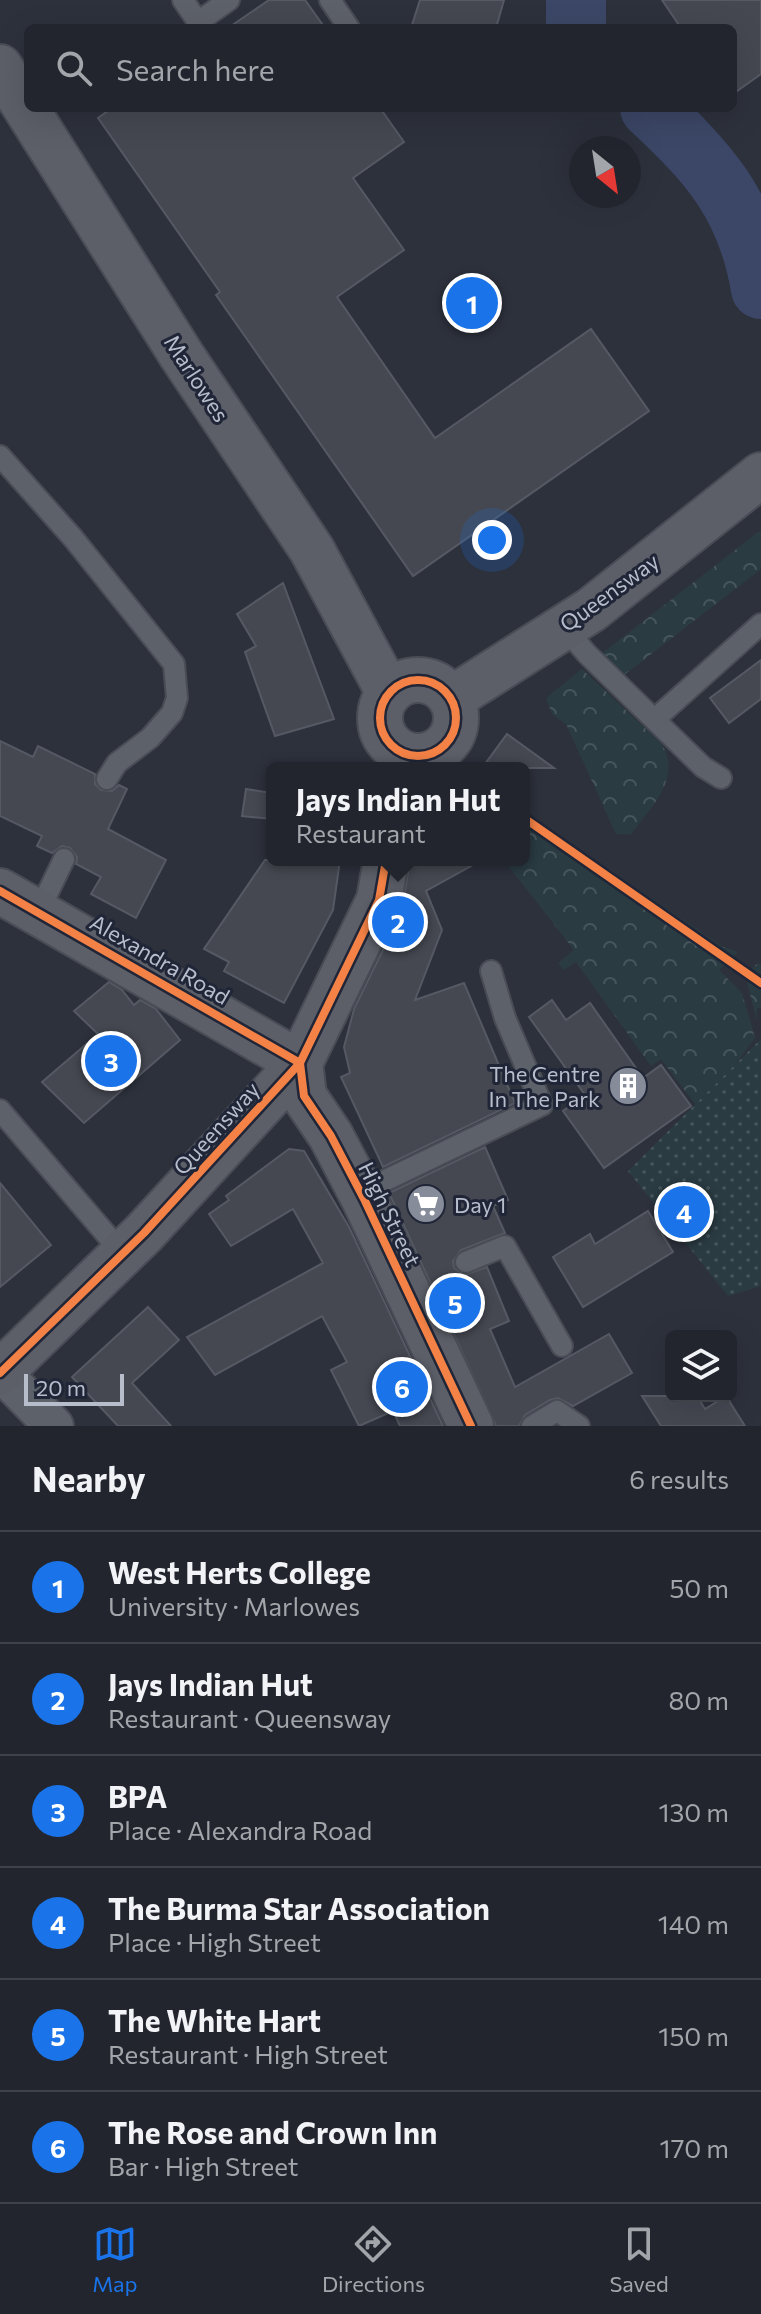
<!DOCTYPE html>
<meta charset="utf-8">
<style>
:root{--surface:#22252d;--page:#2a2d35;--text:#f1f3f6;--muted:#a2a5aa;--line:#3f4249;--accent:#1a73e8}
body{margin:0;font-family:Commissioner,sans-serif;background:var(--page);color:var(--text)}
.controls{position:absolute;right:24px;bottom:24px;display:grid;overflow:hidden;border-radius:12px;box-shadow:0 8px 32px #0002}
.controls button{width:72px;height:72px;display:grid;place-items:center;padding:0;border:0;border-bottom:2px solid var(--line);background:var(--surface);color:var(--text);font:40px sans-serif}
.compass{position:absolute;left:569px;top:136px;width:72px;height:72px;border-radius:50%;background:var(--surface);box-shadow:0 8px 32px #0002;rotate:150deg}
.scale{position:absolute;left:24px;bottom:20px;width:100px;box-sizing:border-box;padding-left:8px;border:4px solid #b8bdcc;border-top:0;font-size:22px;line-height:28px;white-space:nowrap;color:#b8bdcc;-webkit-text-stroke:6px #202637;paint-order:stroke}
.you{position:absolute;left:492px;top:540px;width:28px;height:28px;margin:-20px;border:6px solid #fff;border-radius:50%;background:#1a73e8;box-shadow:0 0 0 12px #1a73e833}
.badge{display:grid;place-items:center;width:52px;height:52px;border-radius:50%;background:var(--accent);color:#fff;font-size:26px;font-weight:700}
.pin{position:absolute;translate:-50% -50%;border:4px solid #fff;box-shadow:0 2px 8px #0006}
.popup{position:absolute;left:266px;top:762px;width:264px;height:104px;box-sizing:border-box;display:grid;place-content:center;border-radius:12px;background:var(--surface);filter:drop-shadow(0 2px 6px #0005);font-size:26px;white-space:nowrap;color:var(--muted)}
.popup b{font-size:30px;color:var(--text)}
.popup::after{content:'';position:absolute;left:50%;top:100%;margin-left:-16px;border:16px solid transparent;border-top-color:var(--surface)}
.list{margin:0;padding:0;list-style:none}
h2{display:flex;justify-content:space-between;align-items:center;height:104px;margin:0;padding:0 32px;font-size:34px}
h2 small{font-size:26px;font-weight:400;color:var(--muted)}
.list li{display:grid;grid-template-columns:52px 1fr auto;gap:24px;align-items:center;box-sizing:border-box;height:112px;padding:0 32px;border-top:2px solid var(--line)}
.list b{display:block;font-size:30px;white-space:nowrap}
.list p{margin:0;font-size:26px;white-space:nowrap;color:var(--muted)}
.list em{font-size:26px;font-style:normal;color:var(--muted)}
.icon{flex:none;width:44px;height:44px;fill:none;stroke:currentColor;stroke-width:2;stroke-linecap:round;stroke-linejoin:round}
.map{position:relative;flex:none;width:761px;height:1426px;overflow:hidden}
.search{position:absolute;background:var(--surface);box-shadow:0 8px 32px #0002;left:24px;right:24px;top:24px;height:88px;display:flex;align-items:center;gap:20px;box-sizing:border-box;padding:0 28px;border-radius:12px;color:var(--muted);font-size:30px}
.sheet{height:776px;background:var(--surface)}
nav{display:flex;justify-content:space-around;align-items:center;box-sizing:border-box;height:112px;border-top:2px solid var(--line);background:var(--surface);font-size:22px;color:var(--muted)}
nav a{display:grid;justify-items:center;gap:4px}
nav .on{color:var(--accent)}
.map>svg:first-child{display:block}
.forest{fill:url(#forest-crowns)}
.park{fill:url(#park-dots)}
.lines{fill:none;stroke-linecap:round;stroke-linejoin:round}
.river{stroke:#3c4767;stroke-width:60}
.building{fill:#454851;stroke:#555963;stroke-width:2}
.lane-casing{stroke:#494c55;stroke-width:24}
.street-casing{stroke:#494c55;stroke-width:42}
.secondary-casing{stroke:#494c55;stroke-width:48}
.lane{stroke:#5d616a;stroke-width:20}
.street{stroke:#5d616a;stroke-width:38}
.secondary{stroke:#5c5f68;stroke-width:44}
.cycleway-casing{stroke:#202637;stroke-width:13}
.cycleway{stroke:#f48246;stroke-width:8}
.labels{text-anchor:middle;dominant-baseline:central;stroke-width:6;stroke-linejoin:round;paint-order:stroke}
.street-label{font-size:22px;fill:#b8bdcc;stroke:#202637}
.poi-label{font-size:22px;fill:#b8bdcc;stroke:#202637;text-anchor:end}
</style>
<div class="map">
<svg width="761" height="1426" viewBox="0 0 761 1426">
<defs>
<pattern id="forest-crowns" width="20" height="18" patternUnits="userSpaceOnUse" patternTransform="scale(2)"><rect width="20" height="18" fill="#2a3b42"/><path d="M2 6a3 3 0 1 1 6 0M12 15a3 3 0 1 1 6 0" fill="none" stroke="#47555c"/></pattern>
<pattern id="park-dots" width="8" height="8" patternUnits="userSpaceOnUse" patternTransform="scale(2)"><rect width="8" height="8" fill="#2a3b42"/><path d="M2 2h.1M6 6h.1" fill="none" stroke="#47555c" stroke-width="1.8" stroke-linecap="round"/></pattern>
</defs>
<rect width="100%" height="100%" fill="#2d313c"/>
<!-- forest -->
<g class="forest">
<path d="M761 530V569L624 675 600 655Z"/>
<path d="M582 669 662 744C682 779 651 807 631 834H616L566 724 552 714 546 698Z"/>
<path d="M524 812 723 947 738 952 719 970 742 993 755 1038 726 1077 695 1104 661 1059 651 1066 576 962 564 970 558 963 574 950 504 860H524Z"/>
<path d="M758 963 761 966V1008H757V1021L745 974Z"/>
</g>
<!-- park -->
<path class="park" d="M761 1039V1286L728 1296 628 1171Z"/>
<g class="lines">
<!-- river -->
<g class="river">
<path d="M576 28V0"/>
<path d="M650 108C710 164 747 205 761 289"/>
</g>
</g>
<!-- building -->
<g class="building">
<path d="M269 0H305L325 28H228Z"/>
<path d="M420 0H504L496 28H411Z"/>
<path d="M662 0H761V74L733 94V28H681Z"/>
<path d="M112 108H380L404 142 353 178 404 250 337 297 435 438 591 329 649 411 413 576 216 295 220 292 98 118Z"/>
<path d="M283 583 334 719 275 736 245 652 256 646 237 614Z"/>
<path d="M761 660V699L729 723 710 698Z"/>
<path d="M507 734 554 768H482Z"/>
<path d="M0 741 33 757 38 746 95 774V784L101 790 112 791 119 785 127 789 108 829 166 860 136 918 91 894 101 877 76 864 77 857 70 848 62 846 52 853 37 846 42 836 0 816Z"/>
<path d="M246 789 272 793V819L242 816Z"/>
<path d="M265 860H340L333 910 284 1003 224 971 229 962 204 949Z"/>
<path d="M410 860H482L426 891 442 930 415 1000 464 983 515 1103 383 1167 341 1077 350 1073 344 1047 354 1009 402 911Z"/>
<path d="M109 982 122 990 134 1005 140 1000 156 1009 180 1040 84 1123 42 1082 98 1034 74 1011Z"/>
<path d="M552 1000 566 1020 590 1003 643 1078 661 1065 691 1106 604 1168 563 1111 585 1095 529 1017Z"/>
<path d="M485 1147 508 1200 493 1206 505 1233 461 1250 453 1261 454 1268 464 1275 487 1267 509 1321 490 1329 515 1387 609 1334 632 1373 573 1406 558 1398 550 1400 525 1415 519 1426H496L389 1193Z"/>
<path d="M289 1149 304 1151 349 1227 443 1426H400L393 1411 359 1426 331 1370 347 1362 322 1316 215 1375 187 1337 323 1263 293 1209 231 1246 209 1214 229 1200 226 1196Z"/>
<path d="M0 1183 51 1245 0 1287Z"/>
<path d="M648 1211 673 1252 583 1307 553 1257 590 1234 595 1244Z"/>
<path d="M148 1307 179 1340 132 1383 171 1426H118L72 1377Z"/>
<path d="M642 1396H697L705 1409 726 1396 745 1426H661Z"/>
</g>
<g class="lines">
<!-- lane casing -->
<g class="lane-casing">
<g id="lane">
<path d="M183 0 198 22 229 0"/>
<path d="M330 0 349 28"/>
<path d="M0 456 73 538 174 664 177 698 172 713 150 738 117 763 107 779"/>
<path d="M563 626 587 654 703 767 721 778"/>
<path d="M655 719 761 624"/>
<path d="M39 911 64 859"/>
<path d="M0 1110 123 1254"/>
<path d="M361 1192 542 1105 505 1018 491 971"/>
<path d="M466 1262 505 1246 562 1346"/>
<path d="M532 1426 557 1411 579 1426"/>
</g>
</g>
<!-- street casing -->
<g class="street-casing">
<path id="street" d="M1 1372 54 1426"/>
</g>
<!-- secondary casing -->
<g class="secondary-casing">
<g id="secondary">
<path d="M0 67 182 356 312 550 389 693"/>
<circle cx="418" cy="718" r="38"/>
<path d="M451 699 591 610 761 475"/>
<path d="M0 891 300 1063 304 1096 331 1136 365 1201 471 1426"/>
<path d="M0 1373 144 1233 300 1063 379 900 386 860"/>
</g>
</g>
<!-- lane -->
<use href="#lane" class="lane"/>
<!-- street -->
<use href="#street" class="street"/>
<!-- secondary -->
<use href="#secondary" class="secondary"/>
<!-- cycleway casing -->
<g class="cycleway-casing">
<g id="cycleway">
<circle cx="418" cy="718" r="38"/>
<path d="M524 818 761 983"/>
<path d="M0 891 300 1063 304 1096 331 1136 365 1201 471 1426"/>
<path d="M0 1373 144 1233 300 1063 379 900 386 860"/>
</g>
</g>
<!-- cycleway -->
<use href="#cycleway" class="cycleway"/>
</g>
<!-- icons -->
<defs>
<g id="building-disc" transform="scale(2)"><circle r="9.5" fill="#878c9a" stroke="#202637"/><path d="M-4-6H4V6H1V3H-1V6H-4ZM-2.5-4.3h1.7v1.8h-1.7ZM.8-4.3h1.7v1.8H.8ZM-2.5-1h1.7V.8h-1.7ZM.8-1h1.7V.8H.8Z" fill="#fff"/></g>
<g id="supermarket-disc" transform="scale(2)"><circle r="9.5" fill="#878c9a" stroke="#202637"/><path d="M-6-5.5h2.5l.6 2H6L4.5 2H-2.5L-4.4-4H-6ZM-1.5 3.2a1.3 1.3 0 1 0 .1 0ZM3 3.2a1.3 1.3 0 1 0 .1 0Z" fill="#fff"/></g>
</defs>
<g fill-rule="evenodd">
<use href="#building-disc" x="628" y="1086"/>
<use href="#supermarket-disc" x="426" y="1204"/>
</g>
<g class="labels">
<!-- street labels -->
<g class="street-label">
<text transform="translate(197 378) rotate(57)">Marlowes</text>
<text transform="translate(609 592) rotate(-36)">Queensway</text>
<text transform="translate(160 959) rotate(30)">Alexandra Road</text>
<text transform="translate(216 1128) rotate(-48)">Queensway</text>
<text transform="translate(390 1214) rotate(64)">High Street</text>
</g>
<!-- poi labels -->
<g class="poi-label">
<text x="600" y="1073">The Centre<tspan x="600" dy="25">In The Park</tspan></text>
<text x="454" y="1204" text-anchor="start">Day 1</text>
</g>
</g>
</svg>
<div class="controls">
<button><svg class="icon" aria-label="layers" viewBox="0 0 24 24"><path d="M12 4l9 5-9 5-9-5zM3 14l9 5 9-5"/></svg></button>
</div>
<svg class="compass" viewBox="-18 -18 36 36"><path d="M0-13l5 13h-10z" fill="#e53935"/><path d="M0 13l5-13h-10z" fill="#a2a5aa"/></svg>
<div class="scale">20 m</div>
<div class="you"></div>
<div class="pin badge" style="left:472px;top:303px">1</div>
<div class="pin badge" style="left:398px;top:922px">2</div>
<div class="popup"><b>Jays Indian Hut</b>Restaurant</div>
<div class="pin badge" style="left:111px;top:1061px">3</div>
<div class="pin badge" style="left:684px;top:1212px">4</div>
<div class="pin badge" style="left:455px;top:1303px">5</div>
<div class="pin badge" style="left:402px;top:1387px">6</div>
<div class="search"><svg class="icon" aria-label="search" viewBox="0 0 24 24"><circle cx="10" cy="10" r="6"/><path d="M15 15l6 6"/></svg>Search here</div>
</div>
<section class="sheet">
<h2>Nearby<small>6 results</small></h2>
<ul class="list">
<li><span class="badge">1</span><div><b>West Herts College</b><p>University · Marlowes</p></div><em>50 m</em></li>
<li><span class="badge">2</span><div><b>Jays Indian Hut</b><p>Restaurant · Queensway</p></div><em>80 m</em></li>
<li><span class="badge">3</span><div><b>BPA</b><p>Place · Alexandra Road</p></div><em>130 m</em></li>
<li><span class="badge">4</span><div><b>The Burma Star Association</b><p>Place · High Street</p></div><em>140 m</em></li>
<li><span class="badge">5</span><div><b>The White Hart</b><p>Restaurant · High Street</p></div><em>150 m</em></li>
<li><span class="badge">6</span><div><b>The Rose and Crown Inn</b><p>Bar · High Street</p></div><em>170 m</em></li>
</ul>
</section>
<nav>
<a class="on"><svg class="icon" aria-label="map" viewBox="0 0 24 24"><path d="M3 6l6-2 6 2 6-2v14l-6 2-6-2-6 2zM9 4v14M15 6v14"/></svg>Map</a>
<a><svg class="icon" aria-label="directions" viewBox="0 0 24 24"><path d="M12 3l9 9-9 9-9-9zM9 14v-3h6M13 9l2 2-2 2"/></svg>Directions</a>
<a><svg class="icon" aria-label="saved" viewBox="0 0 24 24"><path d="M7 4h10v16l-5-4-5 4z"/></svg>Saved</a>
</nav>
